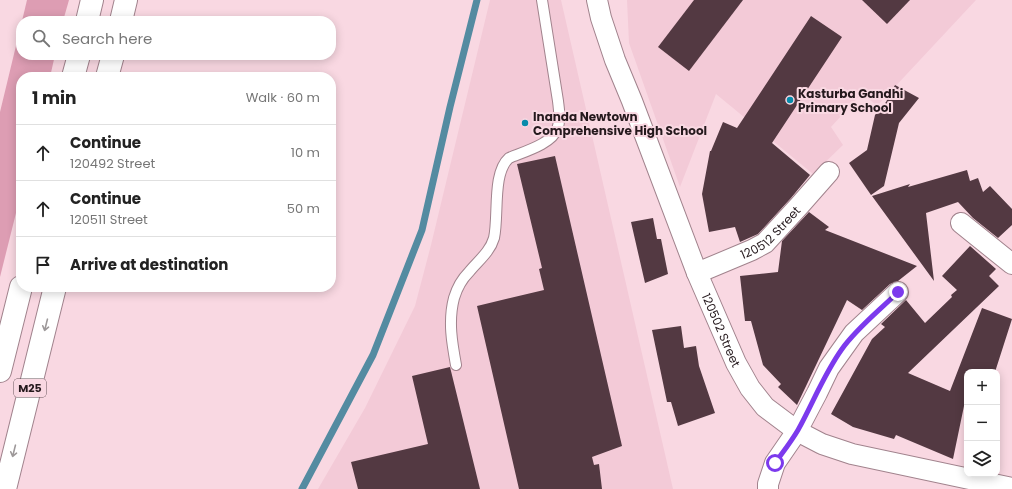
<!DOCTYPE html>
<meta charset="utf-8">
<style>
:root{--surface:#fff;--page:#f6f6f6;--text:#222;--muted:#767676;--line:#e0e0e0}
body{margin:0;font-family:Poppins,sans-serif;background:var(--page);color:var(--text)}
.controls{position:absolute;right:12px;bottom:12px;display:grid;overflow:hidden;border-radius:8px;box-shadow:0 2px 10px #0003}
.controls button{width:36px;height:36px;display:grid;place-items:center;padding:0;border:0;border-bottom:1px solid var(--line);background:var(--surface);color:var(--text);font:20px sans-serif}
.stop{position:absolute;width:12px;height:12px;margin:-9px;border:3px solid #7c3aed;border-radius:50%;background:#fff}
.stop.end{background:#7c3aed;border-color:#fff;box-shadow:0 1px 4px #0008}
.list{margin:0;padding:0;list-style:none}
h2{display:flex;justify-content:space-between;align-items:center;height:52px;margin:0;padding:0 16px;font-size:17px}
h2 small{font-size:13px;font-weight:400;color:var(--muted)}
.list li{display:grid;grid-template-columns:26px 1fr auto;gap:12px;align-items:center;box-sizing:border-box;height:56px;padding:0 16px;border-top:1px solid var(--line)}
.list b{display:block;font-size:15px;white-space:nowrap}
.list p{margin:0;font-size:13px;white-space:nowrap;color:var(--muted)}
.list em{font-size:13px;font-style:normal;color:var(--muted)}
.icon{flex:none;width:22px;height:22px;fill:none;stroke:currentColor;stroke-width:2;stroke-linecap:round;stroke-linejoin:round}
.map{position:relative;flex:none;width:1012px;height:489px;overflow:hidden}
.search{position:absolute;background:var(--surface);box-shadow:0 2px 10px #0003;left:16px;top:16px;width:320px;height:44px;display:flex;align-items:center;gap:10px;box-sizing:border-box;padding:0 14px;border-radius:16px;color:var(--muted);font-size:15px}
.panel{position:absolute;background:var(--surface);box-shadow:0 2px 10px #0003;left:16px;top:72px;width:320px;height:220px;border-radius:16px}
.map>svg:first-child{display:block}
.built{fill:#f3cad7}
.green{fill:#dd9db3}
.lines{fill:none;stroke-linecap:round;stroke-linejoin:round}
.stream{stroke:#548ba1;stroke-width:7}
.building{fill:#533942}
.service-casing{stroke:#a1838d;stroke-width:12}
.minor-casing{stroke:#a1838d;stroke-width:22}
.primary-casing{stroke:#a1838d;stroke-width:24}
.service{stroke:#fff;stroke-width:10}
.minor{stroke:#fff;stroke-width:20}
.primary{stroke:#fff;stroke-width:22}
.oneway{stroke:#9d9899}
.route{stroke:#7c3aed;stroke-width:5}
.poi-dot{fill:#078bab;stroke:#f9d8e2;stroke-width:1.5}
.labels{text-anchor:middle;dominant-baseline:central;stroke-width:4;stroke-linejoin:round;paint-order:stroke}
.shield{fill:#f9d8e2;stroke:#655258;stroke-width:1}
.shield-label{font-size:11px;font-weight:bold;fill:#25191d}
.poi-label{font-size:12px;font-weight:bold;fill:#25191d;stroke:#f9d8e2;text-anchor:start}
.street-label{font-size:12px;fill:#25191d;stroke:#f9d8e2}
</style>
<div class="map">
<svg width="1012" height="489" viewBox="0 0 1012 489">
<rect width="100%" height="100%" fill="#f9d8e2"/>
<!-- built -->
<g class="built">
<path d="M490 0H561L673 489H318L365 408 415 306 431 245Z"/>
<path d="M627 0H976L877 106 862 93 831 127 843 145 813 174 716 94 680 187 629 43Z"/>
</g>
<!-- green -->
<g class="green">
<path d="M27 0H69L63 21H22Z"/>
<path d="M21 25V55H55L50 77H21V193L0 277V112Z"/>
</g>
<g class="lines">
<!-- stream -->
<path class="stream" d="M302 489 373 355 422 230 450 107 477 0"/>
</g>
<!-- building -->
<g class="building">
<path d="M694 0H743L689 71 658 47Z"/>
<path d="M862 0H910L887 24Z"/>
<path d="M811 16 842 37 772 143 810 175 791 198 758 234 740 242 735 227 709 232 702 194 710 151H711L723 122 737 128Z"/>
<path d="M895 85 919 98 899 123 884 186 871 195 849 163 867 150 875 115 886 102Z"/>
<path d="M555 156 622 446 592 457 594 465 599 464 602 489H519L477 306 544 290 539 269 542 268 517 164Z"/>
<path d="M967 170 970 181 978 178 983 192 990 186 1012 209V225L998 238 973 218 958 202 926 213 934 281 872 196 910 184 908 187Z"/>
<path d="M809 212 829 227 825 230 917 266 898 281 890 284 862 310 847 300 797 405 778 387 781 384 763 365 751 321H745L740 276 778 272 782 241Z"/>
<path d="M653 218 657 239H661L668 274 645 283 631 222Z"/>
<path d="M970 246 996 269 989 276 999 286 908 373 950 391 982 308 1012 319 995 372H967V407L964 406 953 459 896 435 894 439 853 427 831 414 872 339 885 327 881 324 906 300 925 323 952 297 951 295 957 290 942 276Z"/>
<path d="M681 326 684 348 696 346 699 366 715 413 678 426 671 402H667L652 330Z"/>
<path d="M450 367 480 489H358L351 462 428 444 412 376Z"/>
</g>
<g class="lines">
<!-- service casing -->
<g class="service-casing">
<path id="service" d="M456 365C452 343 448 321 454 298 457 288 462 279 469 272 478 261 490 252 494 238 499 215 492 173 509 158 523 152 552 144 557 129 561 120 559 110 558 101L542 0"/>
</g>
<!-- minor casing -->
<g class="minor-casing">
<g id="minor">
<path id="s1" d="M597 0 601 18 615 60 632 101 697 273 736 363 750 388 765 407 797 431 822 444 852 454 1012 488"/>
<path d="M961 223 1012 264"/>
<path id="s2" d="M697 273 752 250 765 243 799 206 829 172"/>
<path d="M768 489V484L775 463 797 431 817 393 829 368 854 333 898 292"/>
</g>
</g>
<!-- primary casing -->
<g class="primary-casing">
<g id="primary">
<path d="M87 21 92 0"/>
<path d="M121 21 126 0"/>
<path d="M73 77 79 55"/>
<path d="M107 77 113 55"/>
<path d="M0 371 21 287"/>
<path d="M5 489 55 287"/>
</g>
</g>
<!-- service -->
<use href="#service" class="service"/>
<!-- minor -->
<use href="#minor" class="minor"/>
<!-- primary -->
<use href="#primary" class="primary"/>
</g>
<!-- one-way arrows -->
<defs><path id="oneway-shaft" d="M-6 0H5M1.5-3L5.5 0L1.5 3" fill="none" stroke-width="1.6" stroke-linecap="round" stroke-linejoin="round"/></defs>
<g class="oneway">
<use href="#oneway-shaft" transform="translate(46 325) rotate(104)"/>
<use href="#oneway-shaft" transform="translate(14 451) rotate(104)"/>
</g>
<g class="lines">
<!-- route -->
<path class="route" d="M775 463C783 452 791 442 798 430 813 403 824 374 842 349 857 328 879 311 898 292"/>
</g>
<!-- markers -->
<g class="poi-dot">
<circle cx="790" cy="100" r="4"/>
<circle cx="525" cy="123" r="4"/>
</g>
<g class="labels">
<!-- shield labels -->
<rect class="shield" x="14" y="379" width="32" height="18" rx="3"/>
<g class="shield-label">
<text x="30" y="388">M25</text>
</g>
<!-- poi labels -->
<g class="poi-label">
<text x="798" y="93">Kasturba Gandhi<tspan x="798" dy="14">Primary School</tspan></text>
<text x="533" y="116">Inanda Newtown<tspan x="533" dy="14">Comprehensive High School</tspan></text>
</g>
<!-- street labels -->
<g class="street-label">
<text stroke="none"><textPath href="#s2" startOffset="85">120512 Street</textPath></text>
<text stroke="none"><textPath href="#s1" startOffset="353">120502 Street</textPath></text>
</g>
</g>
</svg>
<div class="controls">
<button>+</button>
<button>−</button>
<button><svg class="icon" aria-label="layers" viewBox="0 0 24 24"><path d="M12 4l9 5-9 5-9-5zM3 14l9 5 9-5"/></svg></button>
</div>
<div class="stop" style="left:775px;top:463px"></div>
<div class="stop end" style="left:898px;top:292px"></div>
<div class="search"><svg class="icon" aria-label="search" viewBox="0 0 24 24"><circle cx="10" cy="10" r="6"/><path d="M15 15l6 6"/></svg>Search here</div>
<section class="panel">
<h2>1 min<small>Walk · 60 m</small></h2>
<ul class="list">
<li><svg class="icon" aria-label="ahead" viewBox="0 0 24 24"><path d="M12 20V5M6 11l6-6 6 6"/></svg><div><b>Continue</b><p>120492 Street</p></div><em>10 m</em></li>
<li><svg class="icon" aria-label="ahead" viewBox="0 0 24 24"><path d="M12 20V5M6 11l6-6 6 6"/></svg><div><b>Continue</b><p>120511 Street</p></div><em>50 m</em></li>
<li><svg class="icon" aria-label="arrive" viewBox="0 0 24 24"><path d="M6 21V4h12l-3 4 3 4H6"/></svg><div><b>Arrive at destination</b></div></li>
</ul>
</section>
</div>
